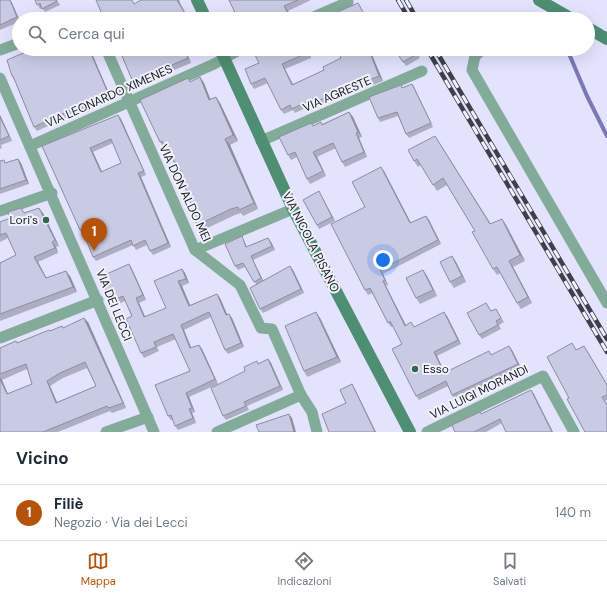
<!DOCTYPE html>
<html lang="it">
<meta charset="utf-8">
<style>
:root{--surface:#fff;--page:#f6f6f7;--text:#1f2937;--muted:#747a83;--line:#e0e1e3;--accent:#b45309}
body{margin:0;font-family:"DM Sans",sans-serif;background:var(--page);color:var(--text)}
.you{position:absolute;left:383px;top:260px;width:14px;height:14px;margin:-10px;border:3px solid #fff;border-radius:50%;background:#1a73e8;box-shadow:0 0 0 6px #1a73e833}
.badge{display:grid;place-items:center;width:26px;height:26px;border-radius:50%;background:var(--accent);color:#fff;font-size:13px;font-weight:700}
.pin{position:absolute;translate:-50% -33px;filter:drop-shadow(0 1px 2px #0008)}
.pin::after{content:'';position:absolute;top:21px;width:14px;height:12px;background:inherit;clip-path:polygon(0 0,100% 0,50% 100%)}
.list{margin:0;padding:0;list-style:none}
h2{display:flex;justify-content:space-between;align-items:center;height:52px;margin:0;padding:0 16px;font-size:17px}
h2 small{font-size:13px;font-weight:400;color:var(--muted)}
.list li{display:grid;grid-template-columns:26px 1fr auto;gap:12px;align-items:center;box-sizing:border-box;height:56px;padding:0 16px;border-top:1px solid var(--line)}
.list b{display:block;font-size:15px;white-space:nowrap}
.list p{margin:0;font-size:13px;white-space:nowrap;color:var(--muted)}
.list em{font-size:13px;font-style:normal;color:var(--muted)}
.icon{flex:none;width:22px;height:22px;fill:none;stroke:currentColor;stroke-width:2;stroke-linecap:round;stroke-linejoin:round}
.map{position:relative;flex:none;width:607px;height:432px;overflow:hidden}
.search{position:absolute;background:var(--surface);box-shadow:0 4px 16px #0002;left:12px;right:12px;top:12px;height:44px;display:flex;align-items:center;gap:10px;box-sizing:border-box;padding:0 14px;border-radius:22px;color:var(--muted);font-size:15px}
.sheet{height:108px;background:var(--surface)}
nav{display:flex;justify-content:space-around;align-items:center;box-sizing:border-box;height:56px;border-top:1px solid var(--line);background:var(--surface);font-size:11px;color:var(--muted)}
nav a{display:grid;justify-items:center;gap:2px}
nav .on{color:var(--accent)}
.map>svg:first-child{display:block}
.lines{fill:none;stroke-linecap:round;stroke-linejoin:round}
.stream{stroke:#7b79b5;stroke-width:4}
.street{stroke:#83ab99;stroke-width:11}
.secondary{stroke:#4e8e73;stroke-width:12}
.rail-casing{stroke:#3f3f4c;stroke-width:4.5}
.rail{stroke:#f2f2fd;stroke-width:3;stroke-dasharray:9;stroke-linecap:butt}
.wall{fill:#adaec4;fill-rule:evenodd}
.shaded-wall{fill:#8d8da0}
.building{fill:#c9cae4;stroke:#8d8da0;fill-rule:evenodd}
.poi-dot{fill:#2f6851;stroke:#f2f2fd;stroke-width:1.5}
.labels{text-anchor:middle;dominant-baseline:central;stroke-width:4;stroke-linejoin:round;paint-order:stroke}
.street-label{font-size:12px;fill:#181821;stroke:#f2f2fd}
.poi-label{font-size:12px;fill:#181821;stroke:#f2f2fd;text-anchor:end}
</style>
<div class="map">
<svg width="607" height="432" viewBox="0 0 607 432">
<rect width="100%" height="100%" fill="#e3e3fe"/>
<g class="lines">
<!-- stream -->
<path class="stream" d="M567 49 587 96 607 136"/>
<!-- street -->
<g class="street">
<path d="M309 19 348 2"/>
<path d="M106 49 195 250 240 285 261 328 272 329 301 395 312 412 317 432"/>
<path d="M483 49 475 56 472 70 607 303"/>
<path d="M0 50 19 43"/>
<path d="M0 78 154 432"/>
<path d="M261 141 422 71"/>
<path d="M30 146 214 64 241 49"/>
<path d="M0 211 52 193"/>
<path d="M195 250 293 209"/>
<path d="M0 338 98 300"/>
<path d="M106 432 148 417"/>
<path d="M217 432 301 395"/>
<path d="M427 432 543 376 574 432"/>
</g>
<!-- secondary -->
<g class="secondary">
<path d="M197 0 206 19"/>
<path d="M539 0 572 19"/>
<path d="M588 28 607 39"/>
<path d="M220 49 293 209 410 432"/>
</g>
<!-- rail casing -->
<g class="rail-casing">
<g id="rail">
<path d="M398 0 409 19"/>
<path d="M406 0 417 19"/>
<path d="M427 49 607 352"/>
<path d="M435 49 607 339"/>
</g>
</g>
<!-- rail -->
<use href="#rail" class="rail"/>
</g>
<!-- wall -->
<g class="wall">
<path d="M0 0H10L12 3 19 19V22L0 30Z"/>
<path d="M35 0H57L60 5 45 12 42 8 40 9Z"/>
<path d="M229 0H311L288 11 292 19H238Z"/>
<path d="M90 49 111 98 37 131 34 127 15 81 12 76 28 51 29 53Z"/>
<path d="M185 49 191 63 136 86 133 82Z"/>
<path d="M252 49H311L308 50 311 58 285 69 293 84 324 70 341 58 337 49H378L379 52 372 55 383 81 363 89 361 87 321 105 319 102 295 113 293 110 284 114 281 110 268 83 254 89 251 84 259 63Z"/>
<path d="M397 49H415L420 58 406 66 395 50Z"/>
<path d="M200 77 204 83 210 99 216 97 220 103 238 141 230 145 258 209 243 216 241 213 235 215 201 231 197 225 186 183 179 168H178L174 162 172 158H171L167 152 165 147 164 148 160 142 188 78 190 82Z"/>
<path d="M412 84 414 87 433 127 409 138 406 134 398 116 380 122 378 118 401 85 403 88Z"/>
<path d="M349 112 353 117 362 137 359 138 367 157 345 167 342 162 336 148 317 157 326 176 310 184 307 179 297 157 291 160 288 155 311 123 313 126 322 124Z"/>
<path d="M0 115 12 141 1 145 2 148 0 149Z"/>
<path d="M118 115 121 119 146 175 141 177 171 247 153 255 150 251 147 245 136 250 133 245 96 261 93 257 84 233 82 234 80 230 42 146ZM113 143 121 163 102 172 93 152Z"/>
<path d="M435 136 491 224 502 219 506 225 525 261 513 267 532 303 521 309 517 303 500 273 497 275 493 269 475 231 447 185 437 191 421 165 418 167 414 161Z"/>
<path d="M18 159 21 163 29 184 0 194V161L6 163Z"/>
<path d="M384 171 411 223 426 216 429 220 441 244 383 274 388 285 386 286 406 325 414 327 447 316 461 344 437 356 444 372 492 354 512 350 521 368 455 400 452 395 448 386 419 400 416 396 402 344 393 326 391 327 388 323 372 293 368 295 365 290V207Z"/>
<path d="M321 195 335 221 319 229 317 225Z"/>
<path d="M25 212 43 213 59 246 56 247 58 253 38 262 46 277 70 276 77 292 0 321V263L16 255 8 238 0 242V222Z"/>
<path d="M268 238 271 242 275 250 253 260 263 281 293 270 304 293 263 313 260 309 256 284 245 267 238 270 235 266 244 240 247 247Z"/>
<path d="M452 256 456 262 466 282 454 288 450 282Z"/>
<path d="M129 264 132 269 146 300 139 303 145 317 166 308 182 269 185 273 189 283 182 286 190 305 217 294 220 298 227 314 232 318 244 347 228 354 225 350 211 317 184 330 191 348 199 345 202 349 218 384 189 397 195 412 192 413 196 423 178 430 175 426 173 420H171L168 416 190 371 176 339 157 347 159 351 144 358 141 353 132 316 125 301 114 306 111 301Z"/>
<path d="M423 270 427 276 437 296 420 304 416 298Z"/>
<path d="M486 303 491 311 496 309 504 322 499 325 501 329 482 339 479 335Z"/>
<path d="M320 318 341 362 307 377 304 371Z"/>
<path d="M88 322 126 408 112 413 110 411 58 432H0V348L17 343 50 331ZM87 368 96 386 57 402 50 386 63 378ZM27 369 32 384 8 394 2 380Z"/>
<path d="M576 350H587L607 384V400L605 401 607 405V432L569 398Z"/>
<path d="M268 359 271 363 283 390 247 406 249 410 226 420 223 416 245 371 259 364Z"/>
<path d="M531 390 534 394 502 423 486 432H455L482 414Z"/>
</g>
<!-- shaded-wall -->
<g class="shaded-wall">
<path d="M10 0 12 3 19 19 17 17Z"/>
<path d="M177 0H179L180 3 189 19Z"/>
<path d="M284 6 288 11 292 19H291Z"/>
<path d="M89 49H90L111 98 108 93Z"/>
<path d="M184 49H185L191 63 188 58Z"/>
<path d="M306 49H307L308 50 311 58 307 53Z"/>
<path d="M369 50 372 55 383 81 379 76Z"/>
<path d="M282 64 285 69 295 89 292 85Z"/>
<path d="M200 77 204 83 213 106 209 100Z"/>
<path d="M412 84 414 87 433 127 431 123Z"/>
<path d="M216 97 220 103 238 141 233 135Z"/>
<path d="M349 112 353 117 362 137 358 132Z"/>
<path d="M0 115 12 141 9 136 0 117Z"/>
<path d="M118 115 121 119 146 175 144 171Z"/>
<path d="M356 133 359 138 367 157 364 152Z"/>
<path d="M435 136 439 142 494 230 490 224Z"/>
<path d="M225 139 230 145 258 209 254 203Z"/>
<path d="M90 148 93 152 104 176 101 172Z"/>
<path d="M313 152 317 157 326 176 323 171Z"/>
<path d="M18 159 21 163 29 184 26 180Z"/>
<path d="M381 167 384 171 413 227 410 223Z"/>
<path d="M138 173 141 177 171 247 168 243Z"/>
<path d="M319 191 321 195 335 221 332 217Z"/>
<path d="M39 208 43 213 59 246 55 240Z"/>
<path d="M426 216 429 220 441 244 438 240Z"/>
<path d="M502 219 506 225 525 261 520 255Z"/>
<path d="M268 238 271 242 275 250 272 246Z"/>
<path d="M52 242 56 247 58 253 55 248Z"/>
<path d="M251 256 264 282 261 278Z"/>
<path d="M452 256 456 262 466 282 462 276Z"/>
<path d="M34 257 38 262 49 283 46 278Z"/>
<path d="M509 261 513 267 532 303 528 297Z"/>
<path d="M129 264 132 269 146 300 143 295Z"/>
<path d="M290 266 293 270 304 293 301 289Z"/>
<path d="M182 269 185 273 189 283 186 279Z"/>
<path d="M380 270 383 274 388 285 385 280Z"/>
<path d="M423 270 427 276 437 296 433 290Z"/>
<path d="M66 271 70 276 77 292 73 287Z"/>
<path d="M178 281 182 286 192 310 189 306Z"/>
<path d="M383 281 386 286 408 330 405 326Z"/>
<path d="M217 294 220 298 229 319 226 315Z"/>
<path d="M136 298 139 303 147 321 144 317Z"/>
<path d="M316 312 320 318 341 362 337 357Z"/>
<path d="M444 312 447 316 461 344 458 340Z"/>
<path d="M229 314 232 318 244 347 241 343Z"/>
<path d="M84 318 88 322 126 408 123 403Z"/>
<path d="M181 325 184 330 193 352 190 348Z"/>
<path d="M199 345 202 349 218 384 215 379Z"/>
<path d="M509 346 512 350 521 368 518 364Z"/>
<path d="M434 352 437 356 447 377 444 373Z"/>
<path d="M268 359 271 363 283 390 280 386Z"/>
<path d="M0 377 2 380 10 399 7 394 0 379Z"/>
<path d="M47 381 50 386 59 407 56 403Z"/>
<path d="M352 384 355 389 376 432H375Z"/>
<path d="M531 390 534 394 553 432H552Z"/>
<path d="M186 393 189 397 195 412 192 408Z"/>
<path d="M189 409 192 413 196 423 193 418Z"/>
<path d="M289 414 292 418 296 432H294Z"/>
</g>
<!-- building -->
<g class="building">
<path d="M0 0H10L17 17 0 25Z"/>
<path d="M35 0H56L57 1 42 9 40 3 37 5Z"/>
<path d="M96 0H132L134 4 141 0H177L188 19H104Z"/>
<path d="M229 0H298L284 6 291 19H277L275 15 266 19H238Z"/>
<path d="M358 3 367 19H317L321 17 322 19Z"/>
<path d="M38 49H89L108 93 34 127 13 76H12L7 60 28 51 29 53Z"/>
<path d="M119 49H184L188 58 133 82Z"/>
<path d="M252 49H306L307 53 282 64 292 85 324 70 323 67 341 58 337 49H372L369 50 379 76 360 84 359 82 318 101 316 97 292 109 290 105 281 110 265 78 251 84 245 69 259 63Z"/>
<path d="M397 49H414L417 54 403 62 395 50Z"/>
<path d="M200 77 209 100 216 97 233 135 225 139 254 203 239 210 238 207 231 209 197 225 189 208 192 207 184 184 186 183 176 162H174L169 151 167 152 162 141 160 142 140 100 188 78 190 82Z"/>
<path d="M412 84 431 123 406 134 397 112 378 118 369 97 401 85 402 88Z"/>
<path d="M349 112 358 132 356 133 364 152 342 162 333 143 313 152 323 171 307 179 295 152 288 155 279 137 311 123 313 126 321 122 322 125Z"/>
<path d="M118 115 144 171 138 173 168 243 150 251 145 240 133 246 131 240 93 257 82 229 80 230 42 146ZM111 139 121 163 101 172 90 148Z"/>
<path d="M0 117 9 136 0 140Z"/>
<path d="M435 136 490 224 502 219 520 255 509 261 528 297 517 303 497 267 493 269 472 232 475 231 443 178 433 185 417 159 414 161 408 150Z"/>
<path d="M18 159 26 180 0 189V161L4 160 5 163Z"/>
<path d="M381 167 410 223 426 216 438 240 380 270 385 280 383 281 405 326 411 322 414 327 444 312 458 340 434 352 444 373 489 351 491 355 509 346 518 364 452 395 446 381 416 396 392 349 402 344 390 321 388 323 370 288 365 290 331 224 365 207 352 182Z"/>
<path d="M319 191 332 217 317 225 303 200Z"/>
<path d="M21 208 24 213 39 208 55 240 52 242 55 248 34 257 46 278 66 271 73 287 0 314V263L16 255 6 233 0 235V222L10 218 8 212Z"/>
<path d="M242 236 246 247 268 238 272 246 251 256 261 278 254 282 243 263 235 266 225 244Z"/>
<path d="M452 256 462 276 450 282 440 262Z"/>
<path d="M129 264 143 295 136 298 144 317 166 308 154 281 182 269 186 279 178 281 189 306 217 294 226 315 229 314 241 343 225 350 209 312 181 325 190 348 199 345 215 379 186 393 192 408 189 409 193 418 175 426 171 415 168 416 155 385 190 371 173 334 154 342 156 347 141 353 126 319 132 316 123 296 111 301 100 277Z"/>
<path d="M290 266 301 289 260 309 250 288Z"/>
<path d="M423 270 433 290 416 298 406 278Z"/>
<path d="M486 303 491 311 496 309 501 318 496 321 498 325 479 335 467 313Z"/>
<path d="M316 312 337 357 304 371 285 326Z"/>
<path d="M84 318 123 403 109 408 107 406 43 432H0V379L7 394 32 384 26 364 0 374V348L16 341 17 343 49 330 50 331 62 326 63 328ZM85 362 96 386 56 403 47 381 60 373Z"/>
<path d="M572 343 576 350 584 346 607 385V395L602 397 607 405V432H585L567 399 569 398 547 357Z"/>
<path d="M268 359 280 386 244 402 246 406 223 416 211 388 245 371 244 367 257 361 258 364Z"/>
<path d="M352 384 375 432H329L322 414 346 403 340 390Z"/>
<path d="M531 390 552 432H506L500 419 474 432H455L452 425 480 412 481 414Z"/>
<path d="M289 414 294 432H259L256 425Z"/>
</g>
<!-- markers -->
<g class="poi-dot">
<circle cx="46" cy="220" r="4"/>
<circle cx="415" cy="369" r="4"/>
</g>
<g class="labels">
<!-- street labels -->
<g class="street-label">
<text transform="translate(337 94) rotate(-23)">VIA AGRESTE</text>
<text transform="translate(109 96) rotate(-24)">VIA LEONARDO XIMENES</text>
<text transform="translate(185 193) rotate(65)">VIA DON ALDO MEI</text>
<text transform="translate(311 242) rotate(63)">VIA NICOLA PISANO</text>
<text transform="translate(114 305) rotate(68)">VIA DEI LECCI</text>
<text transform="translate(479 392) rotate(-26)">VIA LUIGI MORANDI</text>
</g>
<!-- poi labels -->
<g class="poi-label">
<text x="38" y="220">Lori's</text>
<text x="423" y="369" text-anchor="start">Esso</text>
</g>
</g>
</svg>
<div class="you"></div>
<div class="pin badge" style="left:94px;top:251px">1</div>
<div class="search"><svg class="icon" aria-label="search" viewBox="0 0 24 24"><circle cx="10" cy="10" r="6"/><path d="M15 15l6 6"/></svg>Cerca qui</div>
</div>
<section class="sheet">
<h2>Vicino<small></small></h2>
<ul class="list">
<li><span class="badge">1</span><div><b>Filiè</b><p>Negozio · Via dei Lecci</p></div><em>140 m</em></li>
</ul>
</section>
<nav>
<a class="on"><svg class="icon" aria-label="map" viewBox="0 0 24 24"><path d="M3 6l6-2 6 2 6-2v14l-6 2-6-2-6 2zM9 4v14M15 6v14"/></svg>Mappa</a>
<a><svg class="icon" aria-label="directions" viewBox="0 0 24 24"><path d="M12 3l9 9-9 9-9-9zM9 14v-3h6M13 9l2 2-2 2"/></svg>Indicazioni</a>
<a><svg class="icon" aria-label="saved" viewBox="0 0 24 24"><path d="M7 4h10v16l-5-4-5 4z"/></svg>Salvati</a>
</nav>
